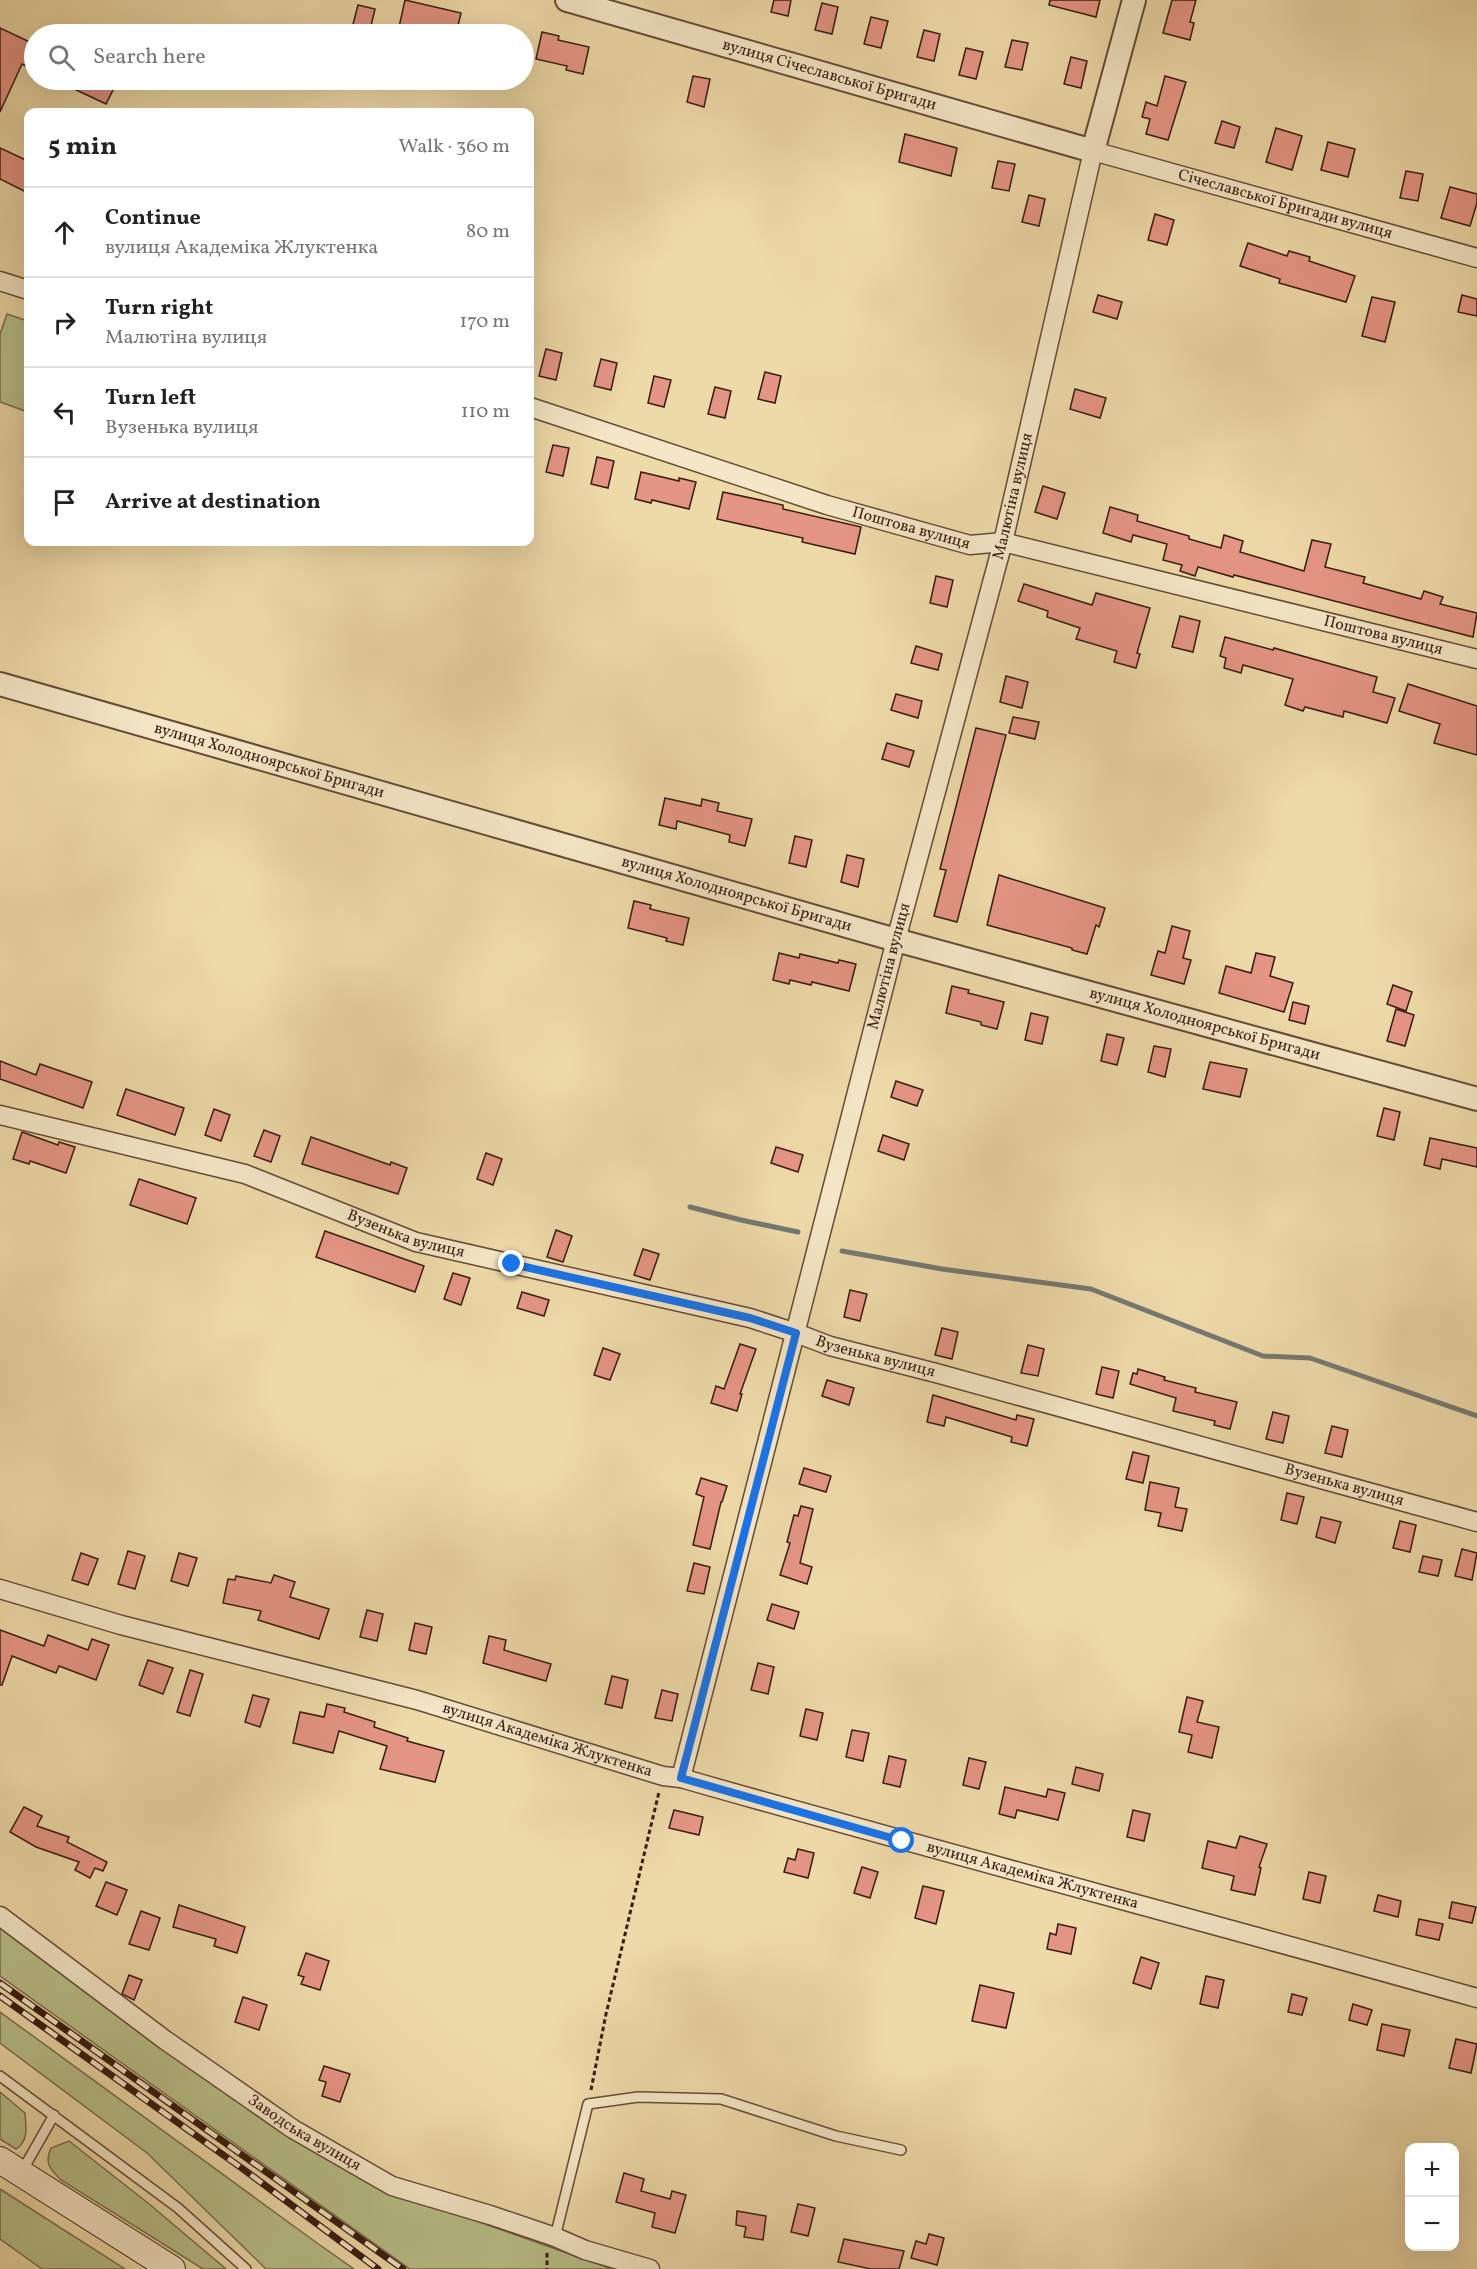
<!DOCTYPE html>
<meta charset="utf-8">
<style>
:root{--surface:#fff;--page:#f6f6f6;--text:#222;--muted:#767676;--line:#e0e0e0}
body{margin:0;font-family:Vollkorn,serif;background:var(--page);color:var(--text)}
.controls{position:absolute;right:18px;bottom:18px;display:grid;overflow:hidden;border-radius:12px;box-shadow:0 6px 24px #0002}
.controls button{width:54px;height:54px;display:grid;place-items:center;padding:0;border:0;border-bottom:2px solid var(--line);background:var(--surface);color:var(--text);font:30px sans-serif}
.stop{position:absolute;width:18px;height:18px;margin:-14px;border:4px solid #1a73e8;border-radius:50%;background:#fff}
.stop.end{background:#1a73e8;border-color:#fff;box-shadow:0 2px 6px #0008}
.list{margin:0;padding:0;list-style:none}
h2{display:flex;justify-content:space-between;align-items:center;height:78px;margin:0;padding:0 24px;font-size:26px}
h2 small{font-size:20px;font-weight:400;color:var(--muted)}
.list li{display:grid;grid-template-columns:39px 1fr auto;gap:18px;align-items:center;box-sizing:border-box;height:90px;padding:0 24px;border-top:2px solid var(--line)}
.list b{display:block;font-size:22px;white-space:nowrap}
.list p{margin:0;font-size:20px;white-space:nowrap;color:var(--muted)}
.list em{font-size:20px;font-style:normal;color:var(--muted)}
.icon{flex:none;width:33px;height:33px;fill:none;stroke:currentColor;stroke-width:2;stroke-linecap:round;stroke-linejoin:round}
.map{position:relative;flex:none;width:1477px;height:2269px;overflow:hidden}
.search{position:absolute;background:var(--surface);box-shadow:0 6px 24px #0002;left:24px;top:24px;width:510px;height:66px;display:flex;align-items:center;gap:15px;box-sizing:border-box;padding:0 21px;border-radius:33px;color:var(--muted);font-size:22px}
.panel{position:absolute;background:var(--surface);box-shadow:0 6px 24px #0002;left:24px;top:108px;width:510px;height:438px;border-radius:12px}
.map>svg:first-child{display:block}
.green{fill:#b8bf89;stroke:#786d4c;stroke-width:1.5}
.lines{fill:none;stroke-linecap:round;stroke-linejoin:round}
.stream{stroke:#757972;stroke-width:5}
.building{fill:#e59585;stroke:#371b10;stroke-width:1.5}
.service-casing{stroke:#654a36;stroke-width:12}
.minor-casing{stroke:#654a36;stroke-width:21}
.tertiary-casing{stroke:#654a36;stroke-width:26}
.secondary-casing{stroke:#371b10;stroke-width:28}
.path{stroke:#371b10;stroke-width:3;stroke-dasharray:4.5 3;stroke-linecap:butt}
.service{stroke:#f4e6c6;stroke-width:9}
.minor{stroke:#f4e6c6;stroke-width:18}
.tertiary{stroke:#f4e6c6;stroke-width:22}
.secondary{stroke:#f4e6c6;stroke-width:26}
.rail-casing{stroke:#371b10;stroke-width:7}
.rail{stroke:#f4e6c6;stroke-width:4.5;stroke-dasharray:14;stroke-linecap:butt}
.route{stroke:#1a73e8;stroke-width:8}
.labels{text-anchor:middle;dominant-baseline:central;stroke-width:6;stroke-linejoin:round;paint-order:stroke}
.street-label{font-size:16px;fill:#371b10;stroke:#f4e6c6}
</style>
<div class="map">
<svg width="1477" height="2269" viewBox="0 0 1477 2269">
<rect width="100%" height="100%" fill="#eed9a8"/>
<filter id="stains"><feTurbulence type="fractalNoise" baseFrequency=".00333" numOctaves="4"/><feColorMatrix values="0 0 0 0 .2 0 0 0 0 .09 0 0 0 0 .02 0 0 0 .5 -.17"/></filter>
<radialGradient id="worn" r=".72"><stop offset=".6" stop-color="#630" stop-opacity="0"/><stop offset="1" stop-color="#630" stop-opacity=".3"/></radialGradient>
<!-- green -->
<g class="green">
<path d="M7 314 28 321V402L25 411 0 402V334Z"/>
<path d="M0 1920 389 2190 612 2269H410L0 1976Z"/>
<path d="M0 2012 317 2243 354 2269H266L147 2153 0 2043Z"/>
<path d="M0 2092 25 2113C26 2126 29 2141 16 2149L0 2139Z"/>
<path d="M69 2141 148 2203 226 2269H203L61 2180C50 2169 44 2163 51 2148Z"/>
<path d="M0 2189 125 2269H42L0 2239Z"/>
</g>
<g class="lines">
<!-- stream -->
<g class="stream">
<path d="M690 1207 741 1220 798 1232"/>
<path d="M842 1251 942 1269 1091 1289 1263 1356 1310 1358 1477 1416"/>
</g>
</g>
<!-- building -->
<g class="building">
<path d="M405 0 461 13 456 34H429L399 27Z"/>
<path d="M774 0H791L788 16 771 12Z"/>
<path d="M1050 0H1100L1096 17 1049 5Z"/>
<path d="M1172 0H1196L1190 22 1194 23 1190 40 1163 33Z"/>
<path d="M822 3 838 7 832 34 815 30Z"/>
<path d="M358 5 375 9 369 34 351 32Z"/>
<path d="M871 17 888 21 881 48 864 44Z"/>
<path d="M0 28 34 44V70L22 64 0 112Z"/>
<path d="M924 30 940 34 934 61 917 57Z"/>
<path d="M542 32 559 36 558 40 589 47 583 74 566 70 567 66 536 59Z"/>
<path d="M1012 40 1028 43 1022 70 1005 67Z"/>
<path d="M966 48 983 52 976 79 959 75Z"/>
<path d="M1071 57 1087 61 1081 88 1064 84Z"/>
<path d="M693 76 710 79 704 107 687 102Z"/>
<path d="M1165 76 1186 82 1168 140 1146 134 1150 119 1142 117 1146 102 1157 106Z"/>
<path d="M55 80H118L106 104Z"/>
<path d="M1222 121 1240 127 1234 148 1215 143Z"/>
<path d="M1276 128 1302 136 1292 170 1266 162Z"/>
<path d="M905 134 957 148 951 176 899 162Z"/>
<path d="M1328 142 1355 149 1348 177 1321 170Z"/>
<path d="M0 148 28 161V193L0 179Z"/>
<path d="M998 161 1015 164 1009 191 992 188Z"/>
<path d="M1406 171 1423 174 1418 201 1400 198Z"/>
<path d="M1450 187 1477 194V203L1470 226 1441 218Z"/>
<path d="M1029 195 1045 199 1039 226 1022 222Z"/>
<path d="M1155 214 1174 220 1167 245 1148 240Z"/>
<path d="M1248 243 1287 256 1289 251 1310 257 1309 261 1355 276 1346 302 1279 283 1280 279 1240 266Z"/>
<path d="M1098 295 1122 302 1117 319 1093 312Z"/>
<path d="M1462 295 1477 299V316L1458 312Z"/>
<path d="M1372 297 1395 302 1385 342 1362 336Z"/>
<path d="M546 349 562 353 556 380 539 376Z"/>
<path d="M601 359 617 363 611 390 594 386Z"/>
<path d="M765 372 781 376 775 403 758 399Z"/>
<path d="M654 376 671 380 664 407 648 403Z"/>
<path d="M715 387 731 391 725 418 708 414Z"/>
<path d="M1075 389 1106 398 1100 418 1070 409Z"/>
<path d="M553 445 569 448 563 476 546 472Z"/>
<path d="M597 457 614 461 608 488 591 484Z"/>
<path d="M641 472 679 481V478L696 482 689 509 652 500 651 503 635 499Z"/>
<path d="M1043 486 1065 493 1057 519 1035 512Z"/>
<path d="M723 492 783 505V509L861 527 855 554 802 542 803 538 717 519Z"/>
<path d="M1110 507 1138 515 1137 521 1189 536V539L1221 548 1224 535 1243 541 1240 552 1304 571 1312 540 1331 544 1325 567 1365 577 1363 583 1421 599 1424 591 1443 597 1440 604 1477 613 1473 637 1234 575 1233 577 1198 567 1195 576 1180 571 1182 565 1163 560 1167 544 1133 535 1131 542 1103 533Z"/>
<path d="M936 576 953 580 947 607 930 603Z"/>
<path d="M1024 584 1092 605 1096 593 1150 608 1137 653 1140 654 1136 668 1114 662 1117 651 1076 639 1080 628 1047 617 1048 611 1018 601Z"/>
<path d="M1180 616 1200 621 1193 652 1172 647Z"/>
<path d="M1225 637 1273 650 1274 648 1377 677 1373 692 1395 698 1387 723 1344 711 1343 717 1305 707 1303 711 1285 705 1293 679 1243 665 1241 673 1224 668 1226 658 1220 656Z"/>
<path d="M916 646 942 654 938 670 911 663Z"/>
<path d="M1006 676 1028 682 1022 708 1000 702Z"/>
<path d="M1408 684 1477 706V755L1434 743 1440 724 1399 711Z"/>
<path d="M896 694 922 701 918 718 891 710Z"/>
<path d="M1013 717 1039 722 1035 739 1009 733Z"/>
<path d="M976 728 1006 735 957 922 934 916 946 870 940 869Z"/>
<path d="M887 743 914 751 909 767 882 759Z"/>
<path d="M665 798 701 806 702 799 719 803 717 811 752 819 745 846 729 842 730 835 677 821 676 829 659 825Z"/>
<path d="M795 836 812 840 806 867 789 863Z"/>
<path d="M847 855 864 859 858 887 841 882Z"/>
<path d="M999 875 1105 908 1099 927 1096 925 1087 954 1072 950V948L987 925Z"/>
<path d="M634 901 651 905 650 909 689 918 683 945 666 941 667 938 628 928Z"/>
<path d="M1172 926 1190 931 1183 958 1191 960 1184 984 1151 975 1158 951 1165 953Z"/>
<path d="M779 953 799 958 800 954 838 963 839 960 856 964 849 991 812 982 811 985 790 980 789 984 773 980Z"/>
<path d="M1256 953 1275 957 1270 976 1293 983 1284 1012 1219 993 1226 966 1251 973Z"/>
<path d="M1393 985 1412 992 1406 1011 1387 1004Z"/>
<path d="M952 986 969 990 968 993 1004 1002 997 1029 981 1025V1022L946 1013Z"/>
<path d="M1293 1002 1309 1006 1305 1024 1289 1020Z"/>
<path d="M1396 1009 1414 1015 1405 1046 1387 1041Z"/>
<path d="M1031 1013 1048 1017 1042 1044 1025 1040Z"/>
<path d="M1107 1034 1124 1038 1117 1065 1101 1061Z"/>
<path d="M1154 1046 1171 1049 1165 1077 1148 1072Z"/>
<path d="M0 1061 36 1075 40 1064 92 1082 83 1108 0 1079Z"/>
<path d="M1210 1062 1247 1069 1240 1097 1203 1089Z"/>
<path d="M896 1081 923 1090 917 1106 891 1097Z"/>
<path d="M126 1089 184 1108 175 1135 117 1115Z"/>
<path d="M1384 1108 1400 1112 1394 1140 1377 1136Z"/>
<path d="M214 1109 230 1115 221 1141 205 1135Z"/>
<path d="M264 1130 280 1136 271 1162 254 1156Z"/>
<path d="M22 1132 58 1145 59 1142 75 1147 66 1173 30 1161 29 1164 13 1159Z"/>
<path d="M883 1135 909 1144 904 1160 878 1151Z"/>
<path d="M311 1137 390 1165 391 1162 407 1168 398 1194 302 1164Z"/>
<path d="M1430 1138 1477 1148V1167L1442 1159 1440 1169 1424 1165Z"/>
<path d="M776 1147 803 1155 798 1172 771 1163Z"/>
<path d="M486 1153 502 1159 493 1185 477 1179Z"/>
<path d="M139 1179 196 1198 187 1224 130 1205Z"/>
<path d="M556 1230 572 1236 563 1262 547 1257Z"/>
<path d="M325 1231 424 1266 415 1292 316 1257Z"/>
<path d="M643 1249 659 1254 650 1280 634 1275Z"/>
<path d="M453 1273 470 1278 461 1305 444 1299Z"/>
<path d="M850 1290 867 1294 860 1321 844 1317Z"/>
<path d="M522 1292 549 1300 544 1316 517 1308Z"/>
<path d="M942 1328 958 1332 952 1359 935 1355Z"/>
<path d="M740 1344 756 1349 740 1394H742L737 1411 711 1403 716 1386 724 1389Z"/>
<path d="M1028 1345 1044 1349 1038 1376 1021 1373Z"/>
<path d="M603 1348 620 1354 610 1380 594 1375Z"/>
<path d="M1102 1367 1119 1371 1113 1398 1096 1394Z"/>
<path d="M1138 1369 1165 1377 1164 1380 1196 1388 1195 1392 1237 1402 1230 1429 1214 1425 1215 1421 1173 1411 1176 1398 1130 1384 1133 1373 1137 1374Z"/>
<path d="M827 1380 854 1388 849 1405 822 1396Z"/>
<path d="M933 1395 1016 1420 1017 1415 1034 1419 1027 1446 1011 1442 1012 1437 946 1417 944 1426 927 1422Z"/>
<path d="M1273 1412 1289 1416 1283 1443 1266 1439Z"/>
<path d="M1332 1426 1348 1430 1342 1457 1325 1453Z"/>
<path d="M1133 1452 1149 1456 1143 1483 1126 1479Z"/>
<path d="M804 1468 831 1476 826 1492 799 1484Z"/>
<path d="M701 1478 727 1486 722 1502H721L710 1549 693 1545 704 1497 696 1494Z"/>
<path d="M1150 1482 1179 1488 1175 1507 1187 1509 1182 1531 1158 1526 1161 1513 1145 1510Z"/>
<path d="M1287 1493 1304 1497 1297 1524 1281 1520Z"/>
<path d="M801 1506 813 1509 800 1563 812 1567 807 1584 780 1575 790 1543 787 1542 794 1515 798 1516Z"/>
<path d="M1321 1517 1341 1522 1335 1543 1316 1537Z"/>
<path d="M1400 1521 1416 1525 1410 1552 1393 1548Z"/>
<path d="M1462 1549 1477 1553 1472 1580 1455 1576Z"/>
<path d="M128 1551 145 1556 135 1589 118 1584Z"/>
<path d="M81 1553 98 1559 88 1585 72 1580Z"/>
<path d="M179 1553 197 1558 188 1586 171 1581Z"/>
<path d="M1423 1556 1442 1560 1438 1576 1419 1572Z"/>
<path d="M694 1563 710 1567 704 1594 687 1591Z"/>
<path d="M274 1575 295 1582 290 1597 329 1609 319 1639 258 1620 261 1611 223 1603 228 1579 235 1580 236 1576 271 1583Z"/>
<path d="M772 1604 799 1612 794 1629 767 1620Z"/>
<path d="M367 1610 383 1614 377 1641 360 1637Z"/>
<path d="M415 1623 432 1627 426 1654 409 1650Z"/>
<path d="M0 1630 44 1646 48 1635 88 1650 92 1639 109 1645 96 1680 59 1666 56 1673 12 1656 2 1685H0Z"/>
<path d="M489 1636 506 1640 504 1650 551 1664 546 1681 483 1663Z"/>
<path d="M148 1660 173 1668 163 1694 139 1685Z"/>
<path d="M758 1663 774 1667 768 1694 751 1690Z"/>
<path d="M190 1670 203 1674 190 1716 177 1712Z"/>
<path d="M612 1676 628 1680 622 1708 605 1704Z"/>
<path d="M662 1690 678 1694 672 1721 655 1718Z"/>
<path d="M253 1695 269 1699 260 1727 245 1722Z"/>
<path d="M1187 1697 1203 1701 1197 1722 1219 1727 1212 1758 1188 1752 1192 1735 1179 1732Z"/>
<path d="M327 1704 345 1708 344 1712 375 1722 374 1727 408 1738 407 1741 444 1751 435 1782 380 1769 387 1746 339 1731 333 1753 293 1743 300 1712 324 1717Z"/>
<path d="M806 1709 823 1713 817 1740 800 1736Z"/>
<path d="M852 1730 869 1733 863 1761 846 1757Z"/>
<path d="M889 1756 906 1760 900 1787 883 1783Z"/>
<path d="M969 1758 986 1762 979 1789 963 1785Z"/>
<path d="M1076 1767 1103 1774 1099 1791 1072 1784Z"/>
<path d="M1005 1787 1046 1797 1048 1789 1065 1793 1058 1820 1017 1810 1015 1818 999 1814Z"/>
<path d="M24 1807 42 1816 37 1826 69 1837 67 1842 107 1862 103 1871 95 1868 90 1878 75 1870 79 1862 36 1847 10 1832Z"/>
<path d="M674 1810 703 1817 699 1835 669 1828Z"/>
<path d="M1133 1810 1150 1814 1144 1841 1127 1837Z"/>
<path d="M1240 1836 1267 1844 1259 1867 1261 1868 1255 1895 1231 1890 1234 1876 1202 1868 1208 1841 1236 1848Z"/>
<path d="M798 1849 814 1853 808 1878 784 1872 788 1858 795 1860Z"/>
<path d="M862 1867 878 1872 870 1898 854 1893Z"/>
<path d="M1309 1872 1326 1876 1320 1903 1303 1899Z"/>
<path d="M106 1882 127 1890 117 1915 96 1906Z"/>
<path d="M923 1886 944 1891 936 1924 915 1918Z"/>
<path d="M1378 1895 1401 1901 1398 1917 1374 1911Z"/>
<path d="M1452 1902 1476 1907 1472 1923 1449 1918Z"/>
<path d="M179 1905 245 1927 237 1953 214 1946 216 1939 173 1927Z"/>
<path d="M141 1911 160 1918 149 1950 129 1944Z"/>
<path d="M1419 1919 1443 1924 1439 1940 1416 1935Z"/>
<path d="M1058 1924 1076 1928 1071 1954 1047 1949 1050 1933 1056 1935Z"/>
<path d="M306 1953 329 1961 320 1990 301 1984 304 1977 298 1975Z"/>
<path d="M1141 1957 1159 1963 1151 1989 1133 1983Z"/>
<path d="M129 1975 142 1980 134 2000 122 1994Z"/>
<path d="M1206 1976 1224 1980 1218 2008 1200 2004Z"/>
<path d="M980 1985 1014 1993 1006 2028 972 2021Z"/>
<path d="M1292 1994 1307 1998 1302 2015 1288 2012Z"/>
<path d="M243 1997 267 2005 259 2030 235 2022Z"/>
<path d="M1353 2004 1372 2010 1367 2025 1349 2020Z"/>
<path d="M1382 2024 1410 2030 1404 2056 1377 2050Z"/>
<path d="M1456 2039 1477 2044 1471 2073 1449 2068Z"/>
<path d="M324 2066 350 2074 340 2102 322 2096 326 2082 319 2080Z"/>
<path d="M624 2173 644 2179 641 2191 670 2199 672 2191 686 2195 675 2233 652 2227 655 2213 616 2202Z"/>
<path d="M798 2204 815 2208 808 2236 791 2232Z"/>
<path d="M737 2211 766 2216 763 2240 744 2237 746 2227 736 2225Z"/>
<path d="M929 2234 944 2238 937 2265 911 2258 916 2241 926 2244Z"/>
<path d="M844 2239 904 2251 899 2269H871L838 2262Z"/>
</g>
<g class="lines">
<!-- service casing -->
<g class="service-casing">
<g id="service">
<path d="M0 2076 178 2208 246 2269"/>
<path d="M21 2173 54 2115"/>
<path d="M555 2237 588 2104 638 2097 721 2099 836 2136 901 2150"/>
</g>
</g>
<!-- minor casing -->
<g class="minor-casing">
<g id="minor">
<path d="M0 281 28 290"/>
<path id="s1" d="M530 407 827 505 970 545 1003 542 1477 659"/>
<path id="s2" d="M0 1115 245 1174 416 1242 750 1318 796 1333 830 1346 936 1373 1477 1522"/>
<path id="s3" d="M0 1589 121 1625 417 1700 663 1776 681 1778C946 1854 1212 1923 1477 1998"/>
<path id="s4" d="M681 1778 896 940 1003 542 1093 151 1477 258"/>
<path id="s5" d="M0 1916 165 2040 293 2129 392 2186 490 2215 555 2237 585 2250 650 2269"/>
</g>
</g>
<!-- tertiary casing -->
<g class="tertiary-casing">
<g id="tertiary">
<path id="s6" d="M567 0 1093 151 1134 0"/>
<path id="s7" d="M0 684 896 940 1477 1099"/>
</g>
</g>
<!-- secondary casing -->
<g class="secondary-casing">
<path id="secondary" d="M0 2160 172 2269"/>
</g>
<!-- path -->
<g class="path">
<path d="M591 2090 606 2014 659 1792"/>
<path d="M547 2253V2269"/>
</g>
<!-- service -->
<use href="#service" class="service"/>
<!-- minor -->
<use href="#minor" class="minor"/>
<!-- tertiary -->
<use href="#tertiary" class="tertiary"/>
<!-- secondary -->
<use href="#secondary" class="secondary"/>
<!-- rail casing -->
<g class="rail-casing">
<g id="rail">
<path d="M0 1983 403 2269"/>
<path d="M0 1996 243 2169 378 2269"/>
</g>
</g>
<!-- rail -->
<use href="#rail" class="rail"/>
</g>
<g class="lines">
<!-- route -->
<path class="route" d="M512 1264 750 1318 796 1333 681 1778 902 1841"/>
</g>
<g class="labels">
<!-- street labels -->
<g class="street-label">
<text stroke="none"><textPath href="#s6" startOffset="273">вулиця Січеславської Бригади</textPath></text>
<text stroke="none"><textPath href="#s4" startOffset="1878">Січеславської Бригади вулиця</textPath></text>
<text stroke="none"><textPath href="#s4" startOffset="1324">Малютіна вулиця</textPath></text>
<text stroke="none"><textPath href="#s1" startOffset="400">Поштова вулиця</textPath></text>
<text stroke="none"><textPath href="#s1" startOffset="886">Поштова вулиця</textPath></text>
<text stroke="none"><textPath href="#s7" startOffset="280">вулиця Холодноярської Бригади</textPath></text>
<text stroke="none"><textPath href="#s7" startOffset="766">вулиця Холодноярської Бригади</textPath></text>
<text stroke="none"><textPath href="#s4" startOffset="838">Малютіна вулиця</textPath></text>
<text stroke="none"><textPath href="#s7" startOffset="1252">вулиця Холодноярської Бригади</textPath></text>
<text stroke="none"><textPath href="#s2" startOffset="424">Вузенька вулиця</textPath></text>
<text stroke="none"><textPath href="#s2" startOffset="910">Вузенька вулиця</textPath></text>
<text stroke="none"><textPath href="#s2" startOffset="1396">Вузенька вулиця</textPath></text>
<text stroke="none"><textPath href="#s3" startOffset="568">вулиця Академіка Жлуктенка</textPath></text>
<text stroke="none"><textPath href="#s3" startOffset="1072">вулиця Академіка Жлуктенка</textPath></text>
<text stroke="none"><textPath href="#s5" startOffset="374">Заводська вулиця</textPath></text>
</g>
</g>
<rect width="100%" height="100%" filter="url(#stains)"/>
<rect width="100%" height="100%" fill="url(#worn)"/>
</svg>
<div class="controls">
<button>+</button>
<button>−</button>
</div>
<div class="stop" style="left:902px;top:1841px"></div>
<div class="stop end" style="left:512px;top:1264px"></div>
<div class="search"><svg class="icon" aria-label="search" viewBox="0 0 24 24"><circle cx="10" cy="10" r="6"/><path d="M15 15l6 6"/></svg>Search here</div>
<section class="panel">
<h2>5 min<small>Walk · 360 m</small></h2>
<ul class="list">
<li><svg class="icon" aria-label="ahead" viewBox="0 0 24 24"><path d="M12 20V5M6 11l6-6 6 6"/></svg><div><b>Continue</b><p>вулиця Академіка Жлуктенка</p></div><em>80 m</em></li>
<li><svg class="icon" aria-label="right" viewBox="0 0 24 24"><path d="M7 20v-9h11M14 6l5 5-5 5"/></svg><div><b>Turn right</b><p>Малютіна вулиця</p></div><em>170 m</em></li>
<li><svg class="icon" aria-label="left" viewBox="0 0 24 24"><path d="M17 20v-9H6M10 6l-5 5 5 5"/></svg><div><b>Turn left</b><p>Вузенька вулиця</p></div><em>110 m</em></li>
<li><svg class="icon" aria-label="arrive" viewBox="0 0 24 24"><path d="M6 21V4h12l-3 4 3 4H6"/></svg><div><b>Arrive at destination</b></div></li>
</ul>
</section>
</div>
